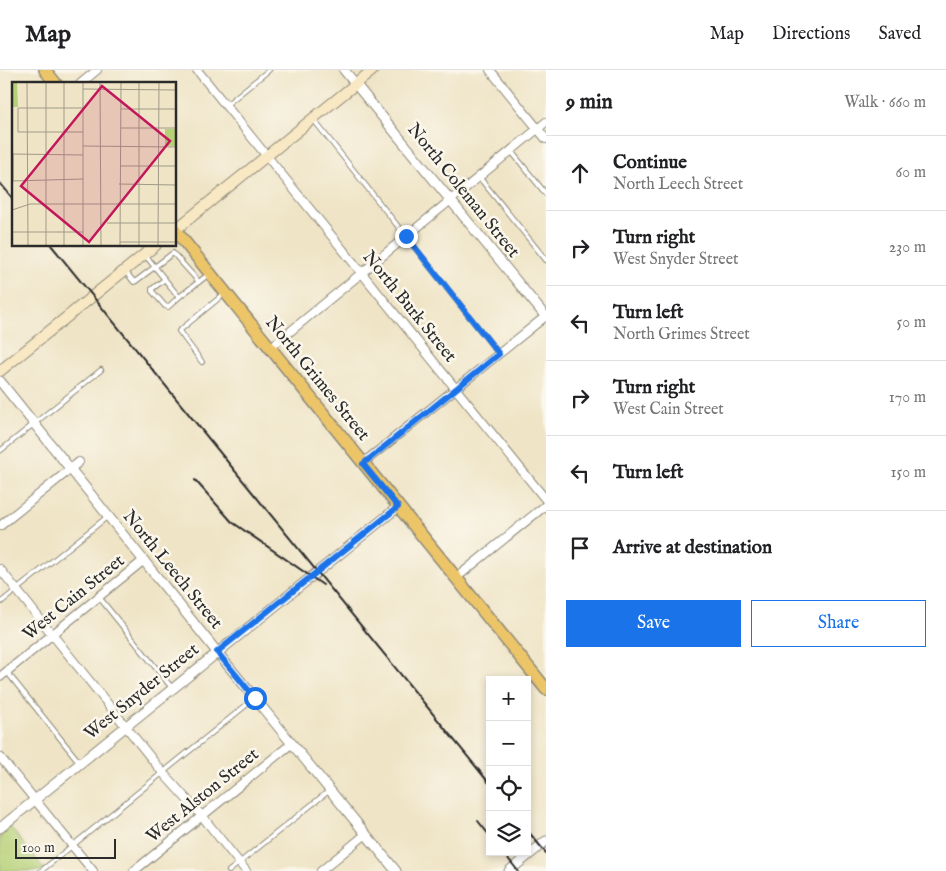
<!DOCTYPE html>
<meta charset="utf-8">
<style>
:root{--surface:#fff;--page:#f2f2f2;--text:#202124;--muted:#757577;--line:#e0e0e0;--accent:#1a73e8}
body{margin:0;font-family:"IM FELL English",serif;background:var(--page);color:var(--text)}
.controls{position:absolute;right:15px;bottom:15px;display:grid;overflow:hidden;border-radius:0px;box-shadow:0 2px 8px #0003}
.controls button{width:45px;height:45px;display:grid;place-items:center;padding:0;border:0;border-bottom:1px solid var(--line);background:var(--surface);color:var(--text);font:25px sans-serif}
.scale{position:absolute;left:15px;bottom:12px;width:101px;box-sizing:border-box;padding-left:5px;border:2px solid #2b2b2b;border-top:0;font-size:14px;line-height:18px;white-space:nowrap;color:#2b2b2b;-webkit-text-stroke:4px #fbf7ec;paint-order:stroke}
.stop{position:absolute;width:15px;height:15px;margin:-11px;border:4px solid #1a73e8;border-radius:50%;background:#fff}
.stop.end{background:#1a73e8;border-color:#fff;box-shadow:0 1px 5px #0008}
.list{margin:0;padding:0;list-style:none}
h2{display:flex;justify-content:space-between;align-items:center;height:65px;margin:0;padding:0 20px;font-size:21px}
h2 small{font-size:16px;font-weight:400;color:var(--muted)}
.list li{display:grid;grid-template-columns:32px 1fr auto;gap:15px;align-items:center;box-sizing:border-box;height:75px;padding:0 20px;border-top:1px solid var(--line)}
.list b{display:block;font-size:19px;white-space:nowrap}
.list p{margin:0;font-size:16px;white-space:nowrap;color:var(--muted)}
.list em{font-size:16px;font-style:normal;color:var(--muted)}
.actions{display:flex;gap:10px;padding:15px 20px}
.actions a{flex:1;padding:11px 0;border:1px solid var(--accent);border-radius:0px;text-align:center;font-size:18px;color:var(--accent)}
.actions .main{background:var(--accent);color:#fff}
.icon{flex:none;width:28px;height:28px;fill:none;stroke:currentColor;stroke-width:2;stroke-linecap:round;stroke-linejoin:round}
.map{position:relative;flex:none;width:546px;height:801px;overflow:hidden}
header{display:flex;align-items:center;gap:30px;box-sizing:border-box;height:70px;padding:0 25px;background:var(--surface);border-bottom:1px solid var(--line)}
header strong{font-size:24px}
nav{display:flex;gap:28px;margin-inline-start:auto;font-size:18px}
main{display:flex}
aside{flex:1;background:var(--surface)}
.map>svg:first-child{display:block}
.green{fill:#b5d076;stroke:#707e50}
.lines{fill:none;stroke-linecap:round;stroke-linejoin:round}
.service-casing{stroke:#8d8878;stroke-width:6}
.minor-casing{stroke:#8d8878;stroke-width:10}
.tertiary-casing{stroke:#8d8878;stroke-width:11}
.secondary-casing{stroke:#8d8878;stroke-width:12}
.primary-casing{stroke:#8d8878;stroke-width:14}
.service{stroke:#fff;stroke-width:4}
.minor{stroke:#fff;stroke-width:8}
.tertiary{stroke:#fff;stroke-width:9}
.secondary{stroke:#f8e8c3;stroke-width:10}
.primary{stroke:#edc569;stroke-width:11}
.rail{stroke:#2b2b2b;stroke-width:2}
.route{stroke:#1a73e8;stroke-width:6}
.labels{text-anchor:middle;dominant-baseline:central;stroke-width:5;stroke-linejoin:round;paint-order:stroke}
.street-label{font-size:18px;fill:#2b2b2b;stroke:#fbf7ec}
.inset-road{fill:none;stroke:#a19a88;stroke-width:1}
.view{fill:#c2185b;fill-opacity:0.15;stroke:#c2185b;stroke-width:2.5}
.inset-edge{fill:none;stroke:#2b2b2b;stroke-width:2.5}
</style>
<header>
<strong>Map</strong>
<nav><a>Map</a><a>Directions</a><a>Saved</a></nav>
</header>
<main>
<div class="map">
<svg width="546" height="801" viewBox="0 0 546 801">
<rect width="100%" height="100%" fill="#fbf7ec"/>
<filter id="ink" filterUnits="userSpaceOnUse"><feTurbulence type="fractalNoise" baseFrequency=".02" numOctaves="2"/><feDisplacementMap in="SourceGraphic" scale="10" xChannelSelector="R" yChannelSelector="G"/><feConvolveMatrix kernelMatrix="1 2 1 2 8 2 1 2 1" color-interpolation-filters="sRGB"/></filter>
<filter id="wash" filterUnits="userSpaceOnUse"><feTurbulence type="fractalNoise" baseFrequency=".0096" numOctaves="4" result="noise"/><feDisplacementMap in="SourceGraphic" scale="20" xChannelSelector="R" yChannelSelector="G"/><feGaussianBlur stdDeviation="1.12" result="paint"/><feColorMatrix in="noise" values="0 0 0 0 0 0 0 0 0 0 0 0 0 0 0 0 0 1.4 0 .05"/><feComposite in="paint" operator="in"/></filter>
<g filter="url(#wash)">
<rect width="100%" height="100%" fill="#efe4c6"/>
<!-- green -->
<path class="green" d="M10 757 46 801H0V765Z"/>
</g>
<g filter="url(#ink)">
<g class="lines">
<!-- service casing -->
<g class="service-casing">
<g id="service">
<path d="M226 35 269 0"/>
<path d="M313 49 499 284"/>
<path d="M511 81 546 124"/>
<path d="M479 107 546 190"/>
<path d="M146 186 179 227 168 237 165 236 152 221V219L165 209"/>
<path d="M125 201 134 212 136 211 173 183 199 212"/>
<path d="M179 227 209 204"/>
<path d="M202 292 179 261 224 224"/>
<path d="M0 381 101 300"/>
<path d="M99 527 172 618"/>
<path d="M0 533 107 447"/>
<path d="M7 602 80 693"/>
<path d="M41 801 255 628"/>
<path d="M229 801 330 720"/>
</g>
</g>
<!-- minor casing -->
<g class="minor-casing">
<g id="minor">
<path d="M197 0 546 430"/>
<path d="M490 0 546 69"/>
<path d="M80 14 97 0"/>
<path d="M270 278 546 52"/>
<path d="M363 393 546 246"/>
<path d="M0 456 79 392"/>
<path d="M0 499 163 703 202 746 246 801"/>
<path d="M456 508 546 435"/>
<path d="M0 607 144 490"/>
<path d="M0 687 93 801"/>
<path d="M134 801 291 674"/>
<path d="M321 801 366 764"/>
</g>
</g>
<!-- tertiary casing -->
<g class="tertiary-casing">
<g id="tertiary">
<path d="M344 0 546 247"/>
<path d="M0 311 217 582 396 801"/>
<path d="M0 758 398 437"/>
<path d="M509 801 546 771"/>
</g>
</g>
<!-- secondary casing -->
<g class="secondary-casing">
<g id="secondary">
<path d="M175 160 373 0"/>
<path d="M0 301 156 175"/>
</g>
</g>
<!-- primary casing -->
<g class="primary-casing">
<g id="primary">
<path d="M45 0 56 14"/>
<path d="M175 160 546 619"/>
</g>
</g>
<!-- service -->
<use href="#service" class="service"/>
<!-- minor -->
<use href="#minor" class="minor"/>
<!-- tertiary -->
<use href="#tertiary" class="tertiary"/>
<!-- secondary -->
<use href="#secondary" class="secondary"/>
<!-- primary -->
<use href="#primary" class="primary"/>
<!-- rail -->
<g class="rail">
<path d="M0 113 14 130"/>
<path d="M51 175 490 714"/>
<path d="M195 410 232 452 323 515"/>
<path d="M478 751 490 766"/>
<path d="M527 760 546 783"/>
<path d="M503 782 518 801"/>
</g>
</g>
</g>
<g class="lines" filter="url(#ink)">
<!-- route -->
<path class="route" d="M255 628 217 582 398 437 363 394 499 284 406 166"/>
</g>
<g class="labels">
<!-- street labels -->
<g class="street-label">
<text transform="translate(463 121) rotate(51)">North Coleman Street</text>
<text transform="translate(409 237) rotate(51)">North Burk Street</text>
<text transform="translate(317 309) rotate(51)">North Grimes Street</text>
<text transform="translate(172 500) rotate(51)">North Leech Street</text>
<text transform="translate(74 528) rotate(-39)">West Cain Street</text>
<text transform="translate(142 622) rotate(-39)">West Snyder Street</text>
<text transform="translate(203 726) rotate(-39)">West Alston Street</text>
</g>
</g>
<!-- overview -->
<g transform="translate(12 12)">
<rect width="164" height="164" fill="#efe4c6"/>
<path d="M0 1H5L6 25H0ZM153 47H164V64H153Z" fill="#b5d076"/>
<path class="inset-road" d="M15 0 16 163M34 0V163M52 0V163M88 0 89 163M127 0V163M71 7 164 8M71 26H6V50H71M109 27H164M109 46H164M71 64 164 65M0 72 71 73M1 72V98M109 84H164M0 99 71 97M107 102 164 103M0 128 18 122H164M95 141H164M0 150H71M108 160H164M71 163V0M108 163 109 0M146 163 147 0"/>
<path class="view" d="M90 4 158 59 77 160 9 104Z"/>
<rect width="164" height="164" class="inset-edge"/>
</g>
</svg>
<div class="controls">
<button>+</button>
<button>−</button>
<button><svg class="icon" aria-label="locate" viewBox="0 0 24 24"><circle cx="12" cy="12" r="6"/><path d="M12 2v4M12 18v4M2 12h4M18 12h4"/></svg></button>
<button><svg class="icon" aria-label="layers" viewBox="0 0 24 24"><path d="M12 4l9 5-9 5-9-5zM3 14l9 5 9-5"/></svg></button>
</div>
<div class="scale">100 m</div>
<div class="stop" style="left:255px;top:628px"></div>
<div class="stop end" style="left:406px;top:166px"></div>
</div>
<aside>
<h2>9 min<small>Walk · 660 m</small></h2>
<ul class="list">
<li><svg class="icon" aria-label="ahead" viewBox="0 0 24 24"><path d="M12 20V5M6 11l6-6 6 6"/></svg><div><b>Continue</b><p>North Leech Street</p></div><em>60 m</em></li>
<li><svg class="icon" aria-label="right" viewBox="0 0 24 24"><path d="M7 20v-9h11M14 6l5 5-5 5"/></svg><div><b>Turn right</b><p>West Snyder Street</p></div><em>230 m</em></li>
<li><svg class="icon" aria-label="left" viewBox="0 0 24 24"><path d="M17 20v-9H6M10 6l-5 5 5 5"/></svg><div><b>Turn left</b><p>North Grimes Street</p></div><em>50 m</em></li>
<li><svg class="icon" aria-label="right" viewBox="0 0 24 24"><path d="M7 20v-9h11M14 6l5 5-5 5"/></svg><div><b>Turn right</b><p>West Cain Street</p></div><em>170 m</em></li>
<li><svg class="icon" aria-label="left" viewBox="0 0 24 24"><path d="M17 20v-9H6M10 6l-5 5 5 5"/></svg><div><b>Turn left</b></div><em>150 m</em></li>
<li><svg class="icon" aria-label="arrive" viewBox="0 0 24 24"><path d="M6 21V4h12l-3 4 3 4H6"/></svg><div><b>Arrive at destination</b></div></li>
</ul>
<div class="actions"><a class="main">Save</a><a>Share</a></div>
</aside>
</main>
